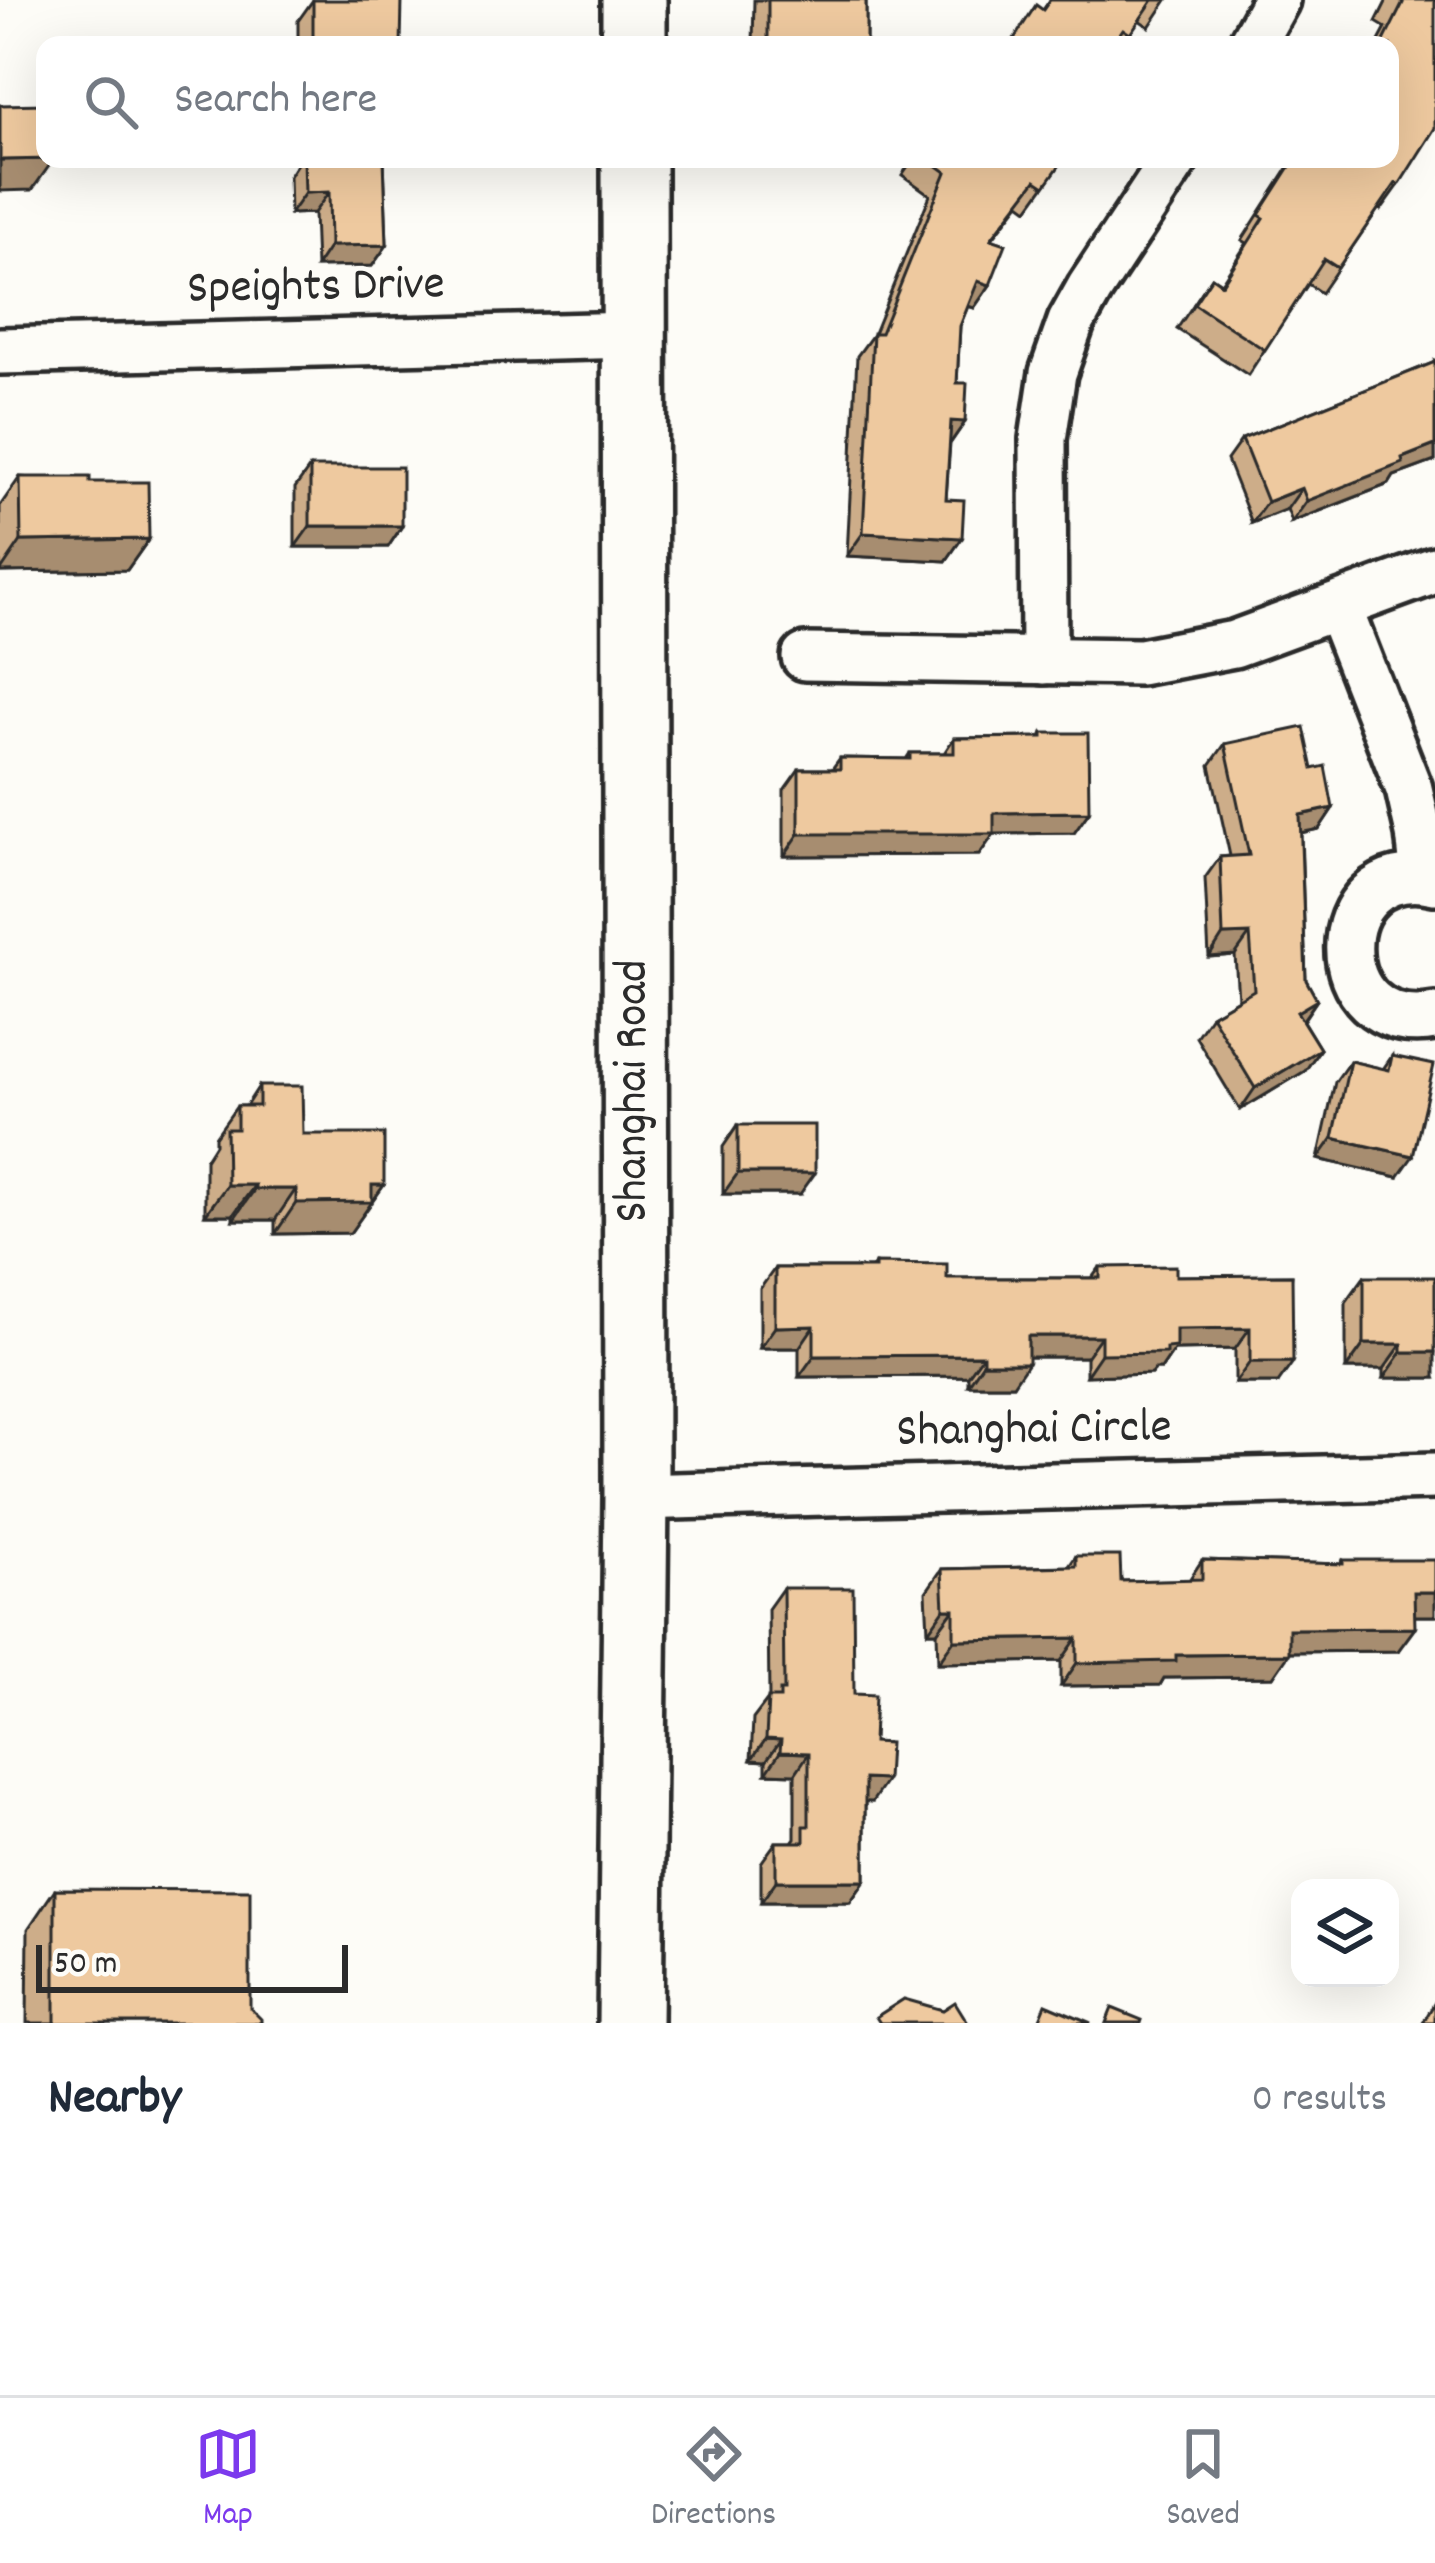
<!DOCTYPE html>
<style>
:root{--surface:#fff;--page:#f6f6f7;--text:#1f2937;--muted:#747a83;--line:#e0e1e3;--accent:#7c3aed}
body{margin:0;font-family:Dekko,sans-serif;background:var(--page);color:var(--text)}
.controls{position:absolute;right:36px;bottom:36px;display:grid;overflow:hidden;border-radius:24px;box-shadow:0 12px 48px #0002}
.controls button{width:108px;height:108px;display:grid;place-items:center;padding:0;border:0;border-bottom:3px solid var(--line);background:var(--surface);color:var(--text);font:60px sans-serif}
.scale{position:absolute;left:36px;bottom:30px;width:312px;box-sizing:border-box;padding-left:12px;border:6px solid #2b2b2b;border-top:0;font-size:33px;line-height:42px;white-space:nowrap;color:#2b2b2b;-webkit-text-stroke:9px #fdfcf7;paint-order:stroke}
.list{margin:0;padding:0;list-style:none}
h2{display:flex;justify-content:space-between;align-items:center;height:156px;margin:0;padding:0 48px;font-size:51px}
h2 small{font-size:39px;font-weight:400;color:var(--muted)}
.icon{flex:none;width:66px;height:66px;fill:none;stroke:currentColor;stroke-width:2;stroke-linecap:round;stroke-linejoin:round}
.map{position:relative;flex:none;width:1435px;height:2023px;overflow:hidden}
.search{position:absolute;background:var(--surface);box-shadow:0 12px 48px #0002;left:36px;right:36px;top:36px;height:132px;display:flex;align-items:center;gap:30px;box-sizing:border-box;padding:0 42px;border-radius:24px;color:var(--muted);font-size:45px}
.sheet{height:372px;background:var(--surface)}
nav{display:flex;justify-content:space-around;align-items:center;box-sizing:border-box;height:168px;border-top:3px solid var(--line);background:var(--surface);font-size:33px;color:var(--muted)}
nav a{display:grid;justify-items:center;gap:6px}
nav .on{color:var(--accent)}
.map>svg:first-child{display:block}
.lines{fill:none;stroke-linecap:round;stroke-linejoin:round}
.street-casing{stroke:#2b2b2b;stroke-width:54}
.secondary-casing{stroke:#2b2b2b;stroke-width:72}
.street{stroke:#fdfcf7;stroke-width:45}
.secondary{stroke:#fdfcf7;stroke-width:63}
.wall{fill:#cdad89;stroke:#2b2b2b;stroke-width:3}
.shaded-wall{fill:#a78d6f;stroke:#2b2b2b;stroke-width:3}
.building{fill:#eec99f;stroke:#2b2b2b;stroke-width:3}
.labels{text-anchor:middle;dominant-baseline:central;stroke-width:9;stroke-linejoin:round;paint-order:stroke}
.street-label{font-size:48px;fill:#2b2b2b;stroke:#fdfcf7}
</style>
<div class="map">
<svg width="1435" height="2023" viewBox="0 0 1435 2023">
<rect width="100%" height="100%" fill="#fdfcf7"/>
<filter id="ink" filterUnits="userSpaceOnUse"><feTurbulence type="fractalNoise" baseFrequency=".00833" numOctaves="2"/><feDisplacementMap in="SourceGraphic" scale="24" xChannelSelector="R" yChannelSelector="G"/><feConvolveMatrix kernelMatrix="1 2 1 2 8 2 1 2 1" color-interpolation-filters="sRGB"/></filter>
<g filter="url(#ink)">
<g class="lines">
<!-- street casing -->
<g class="street-casing">
<g id="street">
<path d="M1251 45 1276 0"/>
<path d="M0 351 634 335"/>
<path d="M1338 607 1409 789 1419 833 1424 877"/>
<path d="M805 657 1140 662 1234 644 1435 570"/>
<path d="M1044 661 1043 439 1053 373 1071 322 1090 288 1175 159"/>
<path d="M1435 881C1320 856 1320 1039 1435 1017"/>
<path d="M636 1497 1435 1476"/>
</g>
</g>
<!-- secondary casing -->
<g class="secondary-casing">
<g id="secondary">
<path d="M634 0V45"/>
<path d="M630 2023 636 1497 634 159"/>
</g>
</g>
<!-- street -->
<use href="#street" class="street"/>
<!-- secondary -->
<use href="#secondary" class="secondary"/>
</g>
<!-- wall -->
<g class="wall">
<path d="M313 0 401 45H298V21Z"/>
<path d="M754 0H866V45H753Z"/>
<path d="M1050 0H1167L1149 27 1139 20 1122 45H1009L1043 10Z"/>
<path d="M1387 0H1435L1399 185 1381 210 1379 208 1321 293 1308 284 1248 375 1177 329 1212 277 1221 283 1247 243 1242 240 1294 159H1390V45H1377L1386 28 1376 22Z"/>
<path d="M300 159H384L387 245 372 266 316 267 314 213 290 214 289 176Z"/>
<path d="M913 159H1064L1028 209 1020 203 992 239 990 285 974 308 968 306 960 326 957 383 965 422 950 444 946 499 962 538 946 561 847 556 857 356 874 333 930 195 902 175Z"/>
<path d="M1435 359V461L1394 476 1389 484 1292 522 1287 509 1252 523 1227 460 1242 439 1433 363Z"/>
<path d="M310 467 402 526 388 547H295V488Z"/>
<path d="M20 477 90 482 149 539 127 570 0 572V506Z"/>
<path d="M1043 733 1089 812 1074 833 994 834 979 855 784 856V790L799 769H832L840 758 906 759 910 753H944L954 738 1041 737Z"/>
<path d="M1225 744 1313 769 1333 808 1319 829 1301 833 1306 980 1317 1000 1303 1021 1320 1049 1305 1071 1240 1110 1196 1037 1211 1015 1238 999 1235 955 1209 957 1205 878 1220 857 1230 856 1210 765Z"/>
<path d="M1392 1056 1398 1177 1318 1159 1335 1082 1350 1061 1383 1069Z"/>
<path d="M259 1086 303 1134 384 1185 350 1233 275 1234V1220H233V1215H205V1160L215 1144V1137L237 1106H246Z"/>
<path d="M738 1125 800 1194H723V1147Z"/>
<path d="M875 1263 947 1278H1092L1100 1267 1176 1276 1292 1275 1278 1383H1235V1349L1174 1350 1161 1369H1155L1151 1374 1086 1376V1357H1028L1013 1385H968V1376L799 1377V1348H760V1289L775 1268H872Z"/>
<path d="M1364 1277 1435 1378H1384V1369H1346V1302Z"/>
<path d="M1076 1556 1121 1581 1189 1580 1202 1560 1341 1564 1343 1560 1435 1616H1415L1398 1651 1289 1652 1273 1677 1164 1678 1160 1685 1061 1686V1661L938 1663 937 1632H928L926 1592 942 1569 1069 1566Z"/>
<path d="M783 1588 854 1694 872 1802 865 1801V1881L850 1902H761V1863L776 1842H792L795 1838V1774L766 1773V1761L751 1760 753 1719 769 1698 768 1609Z"/>
<path d="M55 1889 250 2008 261 2023H27L28 1929Z"/>
</g>
<!-- shaded-wall -->
<g class="shaded-wall">
<path d="M54 159 32 190 0 191V160Z"/>
<path d="M329 192 314 213 290 214 305 193Z"/>
<path d="M387 245 372 266 316 267 330 246Z"/>
<path d="M978 281 990 285 974 308 962 304Z"/>
<path d="M951 421 965 422 949 445Z"/>
<path d="M1435 445V461L1394 476 1389 484 1292 522 1307 501 1402 458Z"/>
<path d="M1302 488 1287 509 1252 523 1267 502Z"/>
<path d="M310 526H402L388 547H295Z"/>
<path d="M863 533 962 538 946 561 847 556Z"/>
<path d="M149 539 127 570 0 572 21 541Z"/>
<path d="M1333 808 1319 829 1285 836 1300 815Z"/>
<path d="M1089 812 1074 833 994 834 979 855 784 856 799 834 994 813Z"/>
<path d="M1250 934 1235 955 1209 957 1223 935Z"/>
<path d="M1317 1000 1302 1021 1297 1012Z"/>
<path d="M1320 1049 1305 1071 1240 1110 1255 1088Z"/>
<path d="M1333 1138 1413 1156 1398 1177 1318 1159Z"/>
<path d="M738 1173H815L800 1194H723Z"/>
<path d="M227 1185H255L233 1215H205Z"/>
<path d="M372 1185H384L350 1233 275 1234 296 1203Z"/>
<path d="M255 1189H296L275 1220H233Z"/>
<path d="M814 1326 799 1348H760L775 1327Z"/>
<path d="M1250 1328 1235 1349 1174 1350 1161 1369H1155L1151 1374 1086 1376 1101 1354 1176 1329Z"/>
<path d="M1028 1336H1101L1086 1357H1013Z"/>
<path d="M1364 1344H1402L1384 1369H1346Z"/>
<path d="M1402 1352H1435V1378H1384Z"/>
<path d="M983 1355 968 1376 799 1377 814 1356Z"/>
<path d="M1250 1362H1293L1278 1383H1235Z"/>
<path d="M983 1363H1028L1013 1385H968Z"/>
<path d="M1414 1592H1435V1616H1398Z"/>
<path d="M944 1609H954L937 1632H928Z"/>
<path d="M1415 1628 1398 1651 1273 1652 1289 1629Z"/>
<path d="M1077 1638 1061 1661 938 1663 954 1640Z"/>
<path d="M1289 1654 1273 1677 1164 1678 1160 1685 1061 1686 1077 1663 1176 1655Z"/>
<path d="M766 1739 781 1740 766 1761 751 1760Z"/>
<path d="M780 1752 809 1753 795 1774 766 1773Z"/>
<path d="M865 1779 887 1780 872 1802 850 1801Z"/>
<path d="M776 1881H865L850 1902H761Z"/>
</g>
<!-- building -->
<g class="building">
<path d="M313 0H402L401 45H313Z"/>
<rect x="768" y="0" width="98" height="45"/>
<path d="M1050 0H1153L1130 34 1123 29 1112 45H1010L1036 5 1043 10Z"/>
<path d="M1398 0H1435V128L1399 185 1396 183 1338 268 1324 259 1265 350 1194 304 1212 277 1222 284 1264 218 1259 215 1295 159H1390V45H1382L1403 3Z"/>
<path d="M45 104V159H54L0 160V105Z"/>
<path d="M304 159H384L387 245 330 246 329 192 305 193Z"/>
<path d="M928 159H1064L1045 186 1036 180 991 239 1006 244 990 285 978 281 960 326 957 383H967L965 422 951 421 946 499 964 500 962 538 863 533 873 333H881L946 172Z"/>
<path d="M1435 362V445L1402 458 1403 463 1307 501 1302 488 1267 502 1242 439Z"/>
<rect x="310" y="467" width="92" height="59"/>
<path d="M20 477H90V482H148L149 539 21 541Z"/>
<path d="M1304 727 1313 769 1325 766 1333 808 1300 815 1306 980 1317 1000 1297 1012 1320 1049 1255 1088 1211 1015 1254 990 1250 934 1223 935 1220 857 1249 855 1225 744Z"/>
<path d="M1043 733H1088L1089 812 994 813V834H799V769H840V758L910 759V753H954V738L1043 737Z"/>
<path d="M1392 1056 1434 1065 1413 1156 1333 1138 1350 1061 1389 1070Z"/>
<path d="M259 1086H302L303 1134H384V1185H372V1202L296 1203V1189H255V1185H227L226 1129H237V1106H259Z"/>
<rect x="738" y="1125" width="77" height="48"/>
<path d="M875 1263 947 1264V1278H1100V1267L1176 1266V1276L1292 1275 1293 1362H1250V1328L1176 1329V1347L1166 1348V1353L1101 1354V1336H1028V1363H983V1355L814 1356V1326L775 1327V1268H875Z"/>
<path d="M1364 1277H1435V1352H1402V1344H1364Z"/>
<path d="M1076 1556H1120L1121 1581 1202 1579V1560L1343 1564V1560H1435V1592H1414L1415 1628 1289 1629V1654L1176 1655V1661L1077 1663V1638L954 1640V1609H944L942 1569 1076 1566Z"/>
<path d="M783 1588H853L854 1694 875 1695 873 1742 889 1743 887 1780 865 1779V1881H776V1842H804V1826H809V1753L780 1752 781 1740 766 1739 768 1698H780V1691H784Z"/>
<path d="M55 1889 250 1890V2008L261 2019V2023H55Z"/>
<path d="M904 1999 943 2010 955 2002 968 2023H880L876 2017Z"/>
<path d="M1435 2002V2023H1423Z"/>
<path d="M1046 2004 1091 2023H1038Z"/>
<path d="M1112 2008 1142 2020 1141 2023H1106Z"/>
</g>
</g>
<g class="labels">
<!-- street labels -->
<g class="street-label">
<text transform="translate(316 289) rotate(-1)">Speights Drive</text>
<text transform="translate(635 1091) rotate(-90)">Shanghai Road</text>
<text transform="translate(1034 1432) rotate(-1)">Shanghai Circle</text>
</g>
</g>
</svg>
<div class="controls">
<button><svg class="icon" aria-label="layers" viewBox="0 0 24 24"><path d="M12 4l9 5-9 5-9-5zM3 14l9 5 9-5"/></svg></button>
</div>
<div class="scale">50 m</div>
<div class="search"><svg class="icon" aria-label="search" viewBox="0 0 24 24"><circle cx="10" cy="10" r="6"/><path d="M15 15l6 6"/></svg>Search here</div>
</div>
<section class="sheet">
<h2>Nearby<small>0 results</small></h2>
<ul class="list">
</ul>
</section>
<nav>
<a class="on"><svg class="icon" aria-label="map" viewBox="0 0 24 24"><path d="M3 6l6-2 6 2 6-2v14l-6 2-6-2-6 2zM9 4v14M15 6v14"/></svg>Map</a>
<a><svg class="icon" aria-label="directions" viewBox="0 0 24 24"><path d="M12 3l9 9-9 9-9-9zM9 14v-3h6M13 9l2 2-2 2"/></svg>Directions</a>
<a><svg class="icon" aria-label="saved" viewBox="0 0 24 24"><path d="M7 4h10v16l-5-4-5 4z"/></svg>Saved</a>
</nav>
